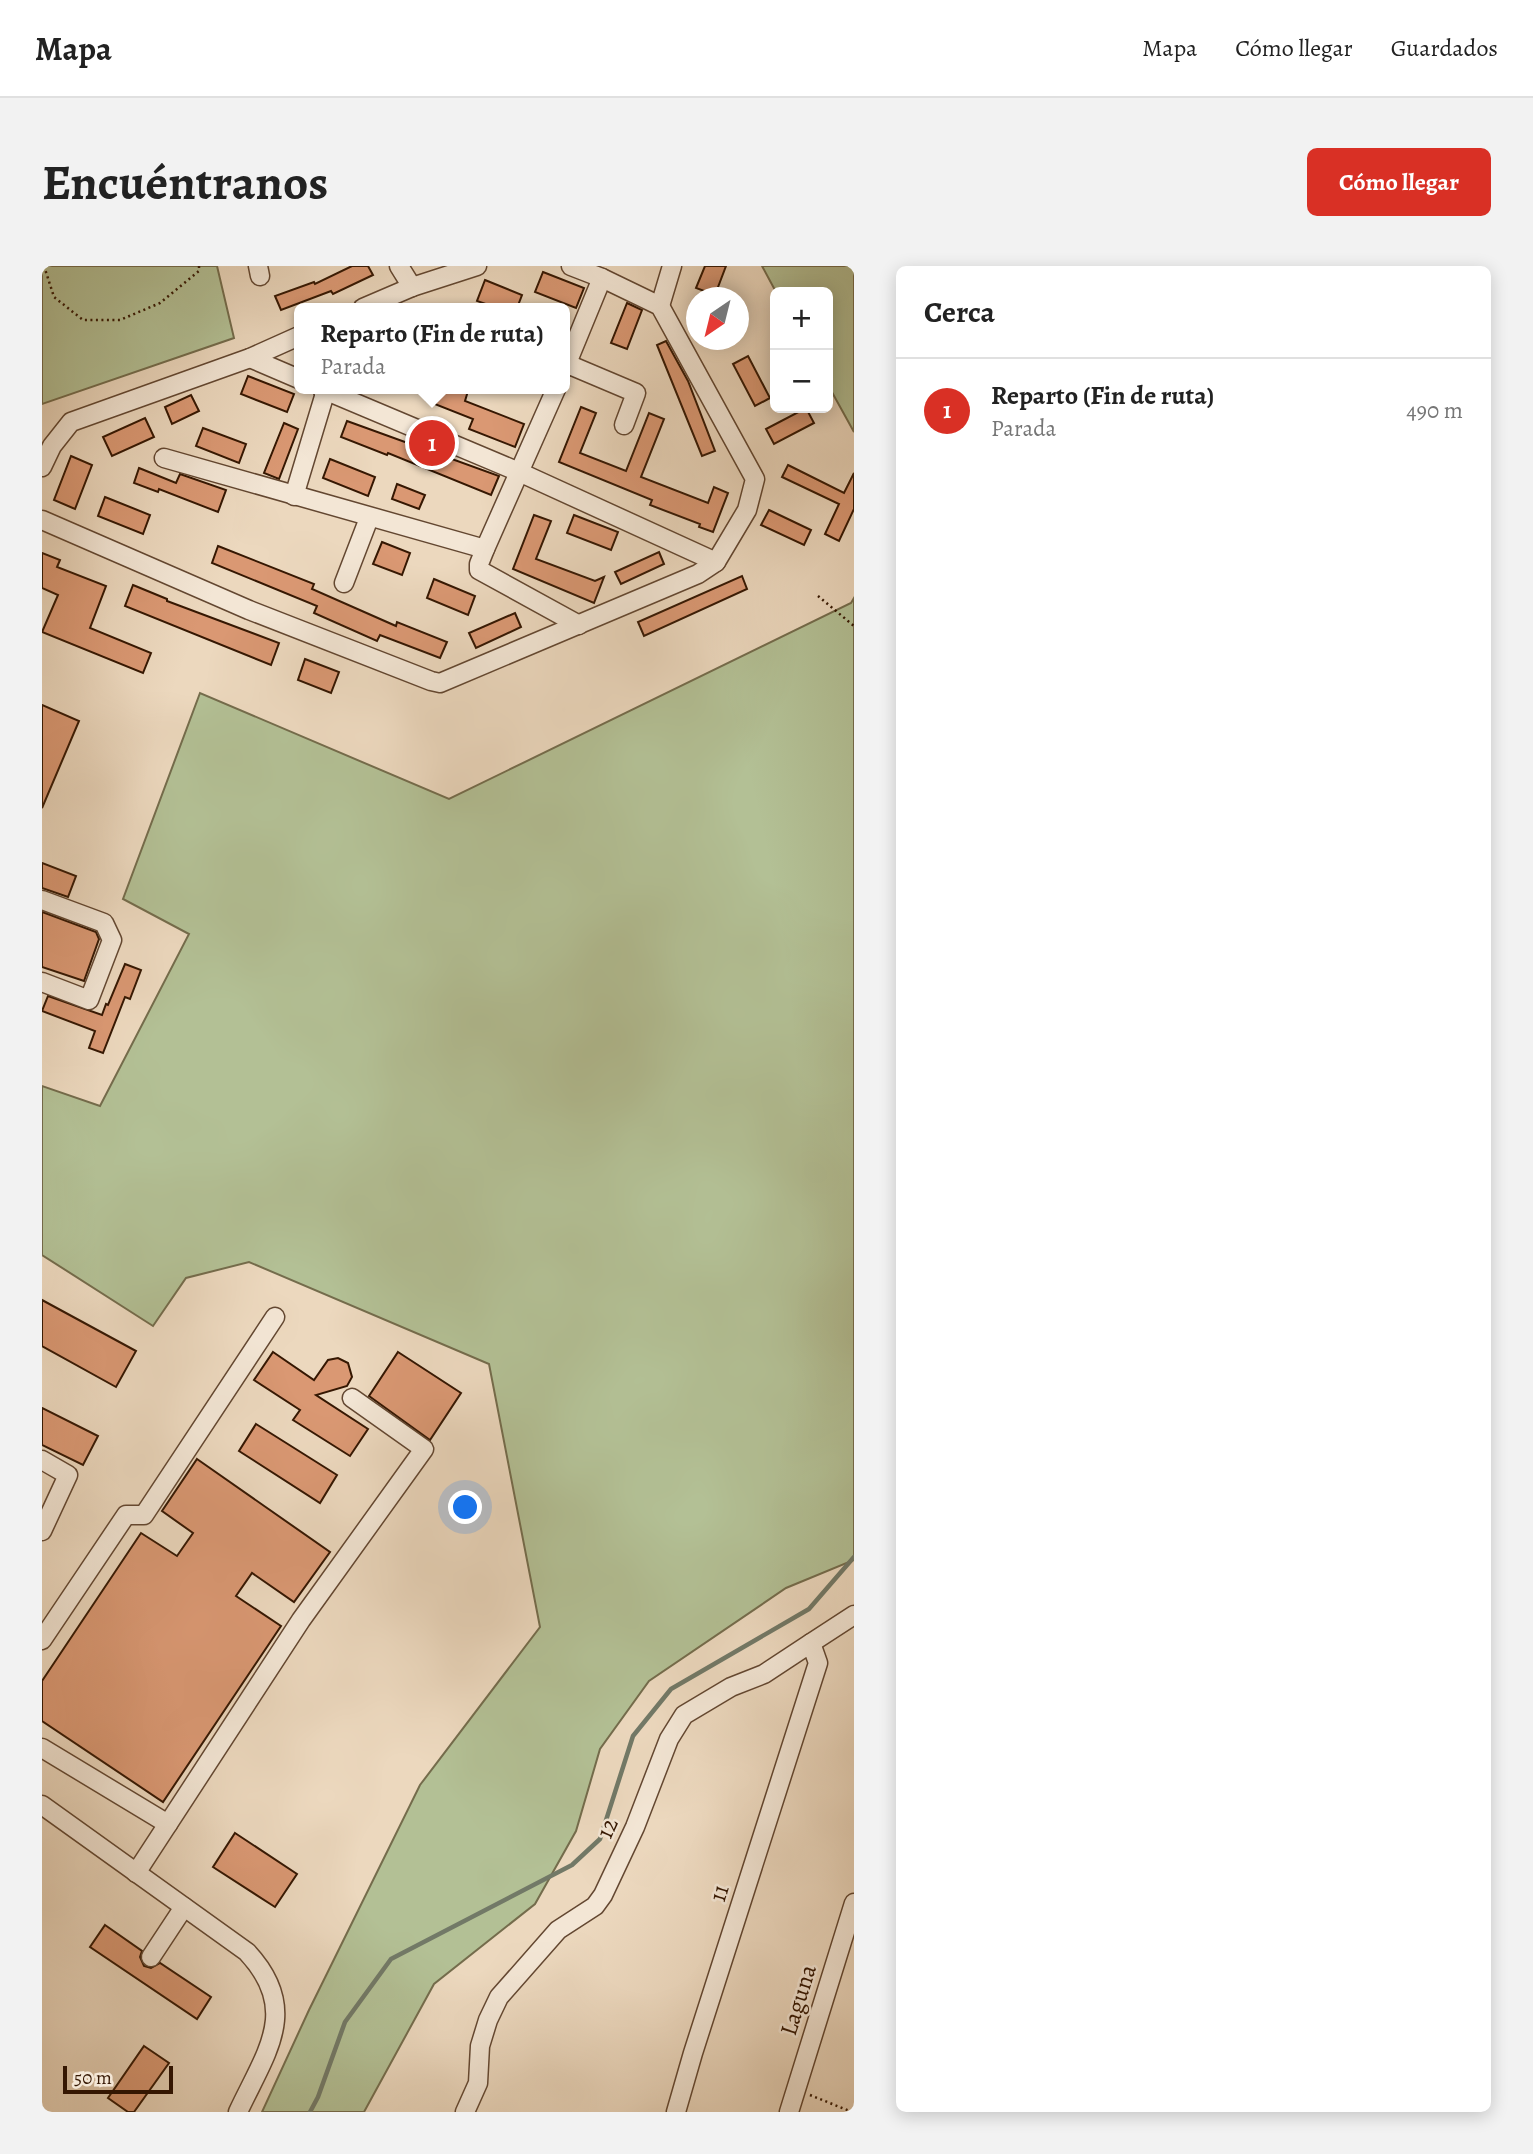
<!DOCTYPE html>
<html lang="es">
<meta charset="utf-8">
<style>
:root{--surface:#fff;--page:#f2f2f2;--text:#222;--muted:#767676;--line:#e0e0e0;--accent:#d93025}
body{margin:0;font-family:Alegreya,serif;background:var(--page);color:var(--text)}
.controls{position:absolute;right:21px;top:21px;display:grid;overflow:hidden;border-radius:10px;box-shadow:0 4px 18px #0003}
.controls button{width:63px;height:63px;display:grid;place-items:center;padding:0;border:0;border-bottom:2px solid var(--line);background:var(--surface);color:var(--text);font:35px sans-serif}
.compass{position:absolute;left:644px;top:21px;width:63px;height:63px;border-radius:50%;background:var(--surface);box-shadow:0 4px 18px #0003;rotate:215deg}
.scale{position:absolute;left:21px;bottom:18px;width:110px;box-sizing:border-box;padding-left:7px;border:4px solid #351702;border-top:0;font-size:19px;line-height:24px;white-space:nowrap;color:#351702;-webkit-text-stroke:5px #f3e6d5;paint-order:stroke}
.you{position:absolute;left:424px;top:1242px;width:24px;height:24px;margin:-18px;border:5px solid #fff;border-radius:50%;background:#1a73e8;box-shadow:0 0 0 10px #1a73e833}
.badge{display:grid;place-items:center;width:46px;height:46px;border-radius:50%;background:var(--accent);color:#fff;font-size:23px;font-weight:700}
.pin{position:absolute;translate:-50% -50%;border:4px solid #fff;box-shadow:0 2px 7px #0006}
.popup{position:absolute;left:252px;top:37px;width:276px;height:91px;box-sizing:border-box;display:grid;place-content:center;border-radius:10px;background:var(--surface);filter:drop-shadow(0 2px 5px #0005);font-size:23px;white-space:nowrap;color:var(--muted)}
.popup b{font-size:26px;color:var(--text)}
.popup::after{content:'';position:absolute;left:50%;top:100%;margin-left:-14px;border:14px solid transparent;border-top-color:var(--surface)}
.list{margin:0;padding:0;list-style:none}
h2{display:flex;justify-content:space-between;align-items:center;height:91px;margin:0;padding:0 28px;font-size:30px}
h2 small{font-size:23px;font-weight:400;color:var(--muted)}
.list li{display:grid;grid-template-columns:46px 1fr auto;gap:21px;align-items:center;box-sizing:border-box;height:105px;padding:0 28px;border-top:2px solid var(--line)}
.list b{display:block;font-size:26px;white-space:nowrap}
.list p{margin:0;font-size:23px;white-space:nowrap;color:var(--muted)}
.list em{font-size:23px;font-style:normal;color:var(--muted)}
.map{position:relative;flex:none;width:812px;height:1846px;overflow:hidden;border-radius:10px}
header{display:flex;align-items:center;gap:42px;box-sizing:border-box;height:98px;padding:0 35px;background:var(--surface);border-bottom:2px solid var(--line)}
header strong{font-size:33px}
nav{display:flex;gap:38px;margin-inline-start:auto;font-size:24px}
.intro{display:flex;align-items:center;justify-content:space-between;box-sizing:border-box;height:168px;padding:0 42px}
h1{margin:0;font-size:49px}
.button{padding:18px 32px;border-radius:10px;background:var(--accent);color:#fff;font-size:24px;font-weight:700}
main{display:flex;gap:42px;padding:0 42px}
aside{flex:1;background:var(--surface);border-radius:10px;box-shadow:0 4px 18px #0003}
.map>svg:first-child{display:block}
.green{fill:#b3c095;stroke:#746c4c;stroke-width:2}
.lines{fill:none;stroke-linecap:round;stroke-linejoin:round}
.stream{stroke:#727967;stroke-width:4.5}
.building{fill:#da9873;stroke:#351702;stroke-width:2}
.minor-casing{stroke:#634731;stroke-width:21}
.path{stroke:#351702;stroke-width:2.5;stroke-dasharray:2 3.5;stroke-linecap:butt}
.minor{stroke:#f3e6d5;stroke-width:18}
.labels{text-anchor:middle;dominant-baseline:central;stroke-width:5;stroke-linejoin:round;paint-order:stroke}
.street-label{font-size:24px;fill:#351702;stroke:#f3e6d5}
</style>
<header>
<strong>Mapa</strong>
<nav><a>Mapa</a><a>Cómo llegar</a><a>Guardados</a></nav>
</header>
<div class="intro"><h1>Encuéntranos</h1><a class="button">Cómo llegar</a></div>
<main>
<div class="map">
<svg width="812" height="1846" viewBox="0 0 812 1846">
<rect width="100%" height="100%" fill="#ecd8be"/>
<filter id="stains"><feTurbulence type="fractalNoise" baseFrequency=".00286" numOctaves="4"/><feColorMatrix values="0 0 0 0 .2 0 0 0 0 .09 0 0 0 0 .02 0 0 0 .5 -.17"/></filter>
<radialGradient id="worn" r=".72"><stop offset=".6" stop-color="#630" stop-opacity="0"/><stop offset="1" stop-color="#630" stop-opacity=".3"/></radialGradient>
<!-- green -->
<g class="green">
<path d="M0 0H175L192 72 0 138Z"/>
<path d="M720 0H812V166L786 119V26H734Z"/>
<path d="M812 332V1294L744 1322 607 1415 558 1483 534 1565 493 1638 392 1718 322 1846H220L267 1744 378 1519 498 1361 447 1098 207 996 144 1012 111 1060 0 989V820L58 840 147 668 81 633 158 427 407 533 809 337Z"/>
</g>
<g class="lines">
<!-- stream -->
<path class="stream" d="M268 1846 276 1831 303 1756 349 1693 530 1599 558 1573 591 1470 629 1423 767 1343 812 1291"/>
</g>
<!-- building -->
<g class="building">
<path d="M310 0H326L331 9 291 28 289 25 239 44 233 30 272 16 273 18Z"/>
<path d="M663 0H684L673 29 654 22Z"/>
<path d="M501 6 542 22 534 42 493 26Z"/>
<path d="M443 14 480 29 475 42H455L435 35Z"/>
<path d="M585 37 600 44 585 83 569 77Z"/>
<path d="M624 75 646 115 673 185 660 190 615 79Z"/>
<path d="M706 90 728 132 713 140 691 98Z"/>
<path d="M206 110 252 128 245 146 199 128Z"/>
<path d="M389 123H420L426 125 423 135 482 158 473 181 427 163 431 153 385 135Z"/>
<path d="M149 129 157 145 130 158 123 141Z"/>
<path d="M539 141 554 147 538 187 584 205 607 147 622 153 599 211 666 237 672 221 686 227 671 266 657 261 658 258 608 239 610 234 517 196Z"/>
<path d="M764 142 772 157 732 178 724 163Z"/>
<path d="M103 152 112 171 70 190 61 171Z"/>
<path d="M305 155 457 210 449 229 346 187 345 189 299 171Z"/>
<path d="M242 157 256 163 237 213 222 207Z"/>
<path d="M161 162 204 178 197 197 154 180Z"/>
<path d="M29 190 50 199 33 243 12 234Z"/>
<path d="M288 193 333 211 326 230 281 212Z"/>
<path d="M746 199 802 227 812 207V243L797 275 783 268 797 238 740 211Z"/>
<path d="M97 202 134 217 138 208 184 224 176 246 117 223 116 226 92 217Z"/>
<path d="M355 218 383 229 377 243 350 233Z"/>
<path d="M63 231 108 249 101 268 56 250Z"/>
<path d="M727 244 769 264 762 279 719 259Z"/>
<path d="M492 249 509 255 494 293 553 315 562 311 552 337 471 303Z"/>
<path d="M532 249 576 266 569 284 525 267Z"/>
<path d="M340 276 368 287 360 309 331 298Z"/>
<path d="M176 280 272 318 270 323 354 360 355 356 405 376 398 392 338 369 335 375 272 347 275 340 170 297Z"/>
<path d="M617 286 622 298 579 318 573 306Z"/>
<path d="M0 287 18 294 15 301 64 320 48 362 109 387 101 407 0 366 16 329 0 322Z"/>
<path d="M700 310 705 323 602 370 596 356Z"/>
<path d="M392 313 433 330 426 349 385 332Z"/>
<path d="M91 319 125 333V335L237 377 229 399 83 340Z"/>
<path d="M473 347 479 361 434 382 427 367Z"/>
<path d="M263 393 297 406 289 427 256 414Z"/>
<path d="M0 439 37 455 0 542Z"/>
<path d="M0 597 34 610 26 631 0 622Z"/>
<path d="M0 646 54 666 57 673 42 715 0 701Z"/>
<path d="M83 698 99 704 88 733 83 731 61 787 47 782 53 765 0 745 6 730 60 749 64 738 66 739Z"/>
<path d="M0 1034 94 1085 74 1121 0 1080Z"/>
<path d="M231 1086 272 1114 286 1094 296 1092 306 1097 310 1111 305 1120 274 1129 326 1163 308 1190 251 1154 258 1144 212 1114Z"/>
<path d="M356 1086 419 1127 388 1174 327 1130Z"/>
<path d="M0 1142 56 1170 41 1199 0 1179Z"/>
<path d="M214 1158 295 1209 278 1237 197 1185Z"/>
<path d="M155 1193 288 1286 252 1336 210 1307 194 1330 239 1360 121 1536 0 1455V1415L99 1267 135 1290 151 1267 120 1245Z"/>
<path d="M193 1567 255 1608 233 1641 171 1601Z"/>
<path d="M63 1659 100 1685 98 1691 102 1700 109 1702 118 1697 169 1731 155 1753 48 1681Z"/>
<path d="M102 1780 127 1797 92 1846H86L66 1832Z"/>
</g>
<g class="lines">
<!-- minor casing -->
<g class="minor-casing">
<g id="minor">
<path d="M216 0 218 10"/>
<path d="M357 0 370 21"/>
<path d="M618 40 630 0"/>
<path d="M321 42 370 21 435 0"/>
<path d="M208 92 257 113"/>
<path d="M523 97 594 127 582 159"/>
<path d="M523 102 560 12"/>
<path d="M280 123 477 206 674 296"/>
<path d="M514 123 443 283 437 298V304L537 359"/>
<path d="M122 192 443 283"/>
<path d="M0 201 10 180 29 156 208 92 257 70"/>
<path d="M252 230 284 124"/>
<path d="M0 254 207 344 389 415 398 417 656 308 674 296 705 244 713 213 618 40 560 12 529 0"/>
<path d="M302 317 327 252"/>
<path d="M0 634 62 657 70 674 47 734 0 716"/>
<path d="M0 1194 26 1209 0 1265"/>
<path d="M0 1374 84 1249H102L233 1051"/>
<path d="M769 1377 812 1349"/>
<path d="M0 1482 126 1558"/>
<path d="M0 1539 205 1686C259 1744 224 1786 196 1846"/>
<path d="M94 1607 259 1354 382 1183 310 1132"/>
<path d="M109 1691 142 1641"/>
<path d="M423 1846 436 1817 438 1780 446 1754 457 1731 516 1664 553 1640 561 1629 593 1561 627 1473 642 1449 689 1421 722 1408 769 1377 776 1397 651 1787 634 1846"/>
<path d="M747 1846 812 1637"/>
</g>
</g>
<!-- path -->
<g class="path">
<path d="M2 0 12 31 41 54H78L118 37 157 5V0"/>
<path d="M776 330 812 360"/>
<path d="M768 1829 810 1846"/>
</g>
<!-- minor -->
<use href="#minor" class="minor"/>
</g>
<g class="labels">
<!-- street labels -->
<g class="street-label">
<text transform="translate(565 1562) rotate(-66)">12</text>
<text transform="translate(677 1627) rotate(-72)">11</text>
<text transform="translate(756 1734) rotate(-73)">Laguna</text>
</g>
</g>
<rect width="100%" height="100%" filter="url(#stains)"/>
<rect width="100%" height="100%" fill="url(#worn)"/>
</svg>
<div class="controls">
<button>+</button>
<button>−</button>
</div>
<svg class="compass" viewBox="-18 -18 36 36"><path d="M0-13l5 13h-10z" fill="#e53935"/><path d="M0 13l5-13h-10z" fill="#767676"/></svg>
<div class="scale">50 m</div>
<div class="you"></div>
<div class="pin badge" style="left:390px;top:177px">1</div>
<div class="popup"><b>Reparto (Fin de ruta)</b>Parada</div>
</div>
<aside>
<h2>Cerca<small></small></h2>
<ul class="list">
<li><span class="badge">1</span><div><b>Reparto (Fin de ruta)</b><p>Parada</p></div><em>490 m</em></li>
</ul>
</aside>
</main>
